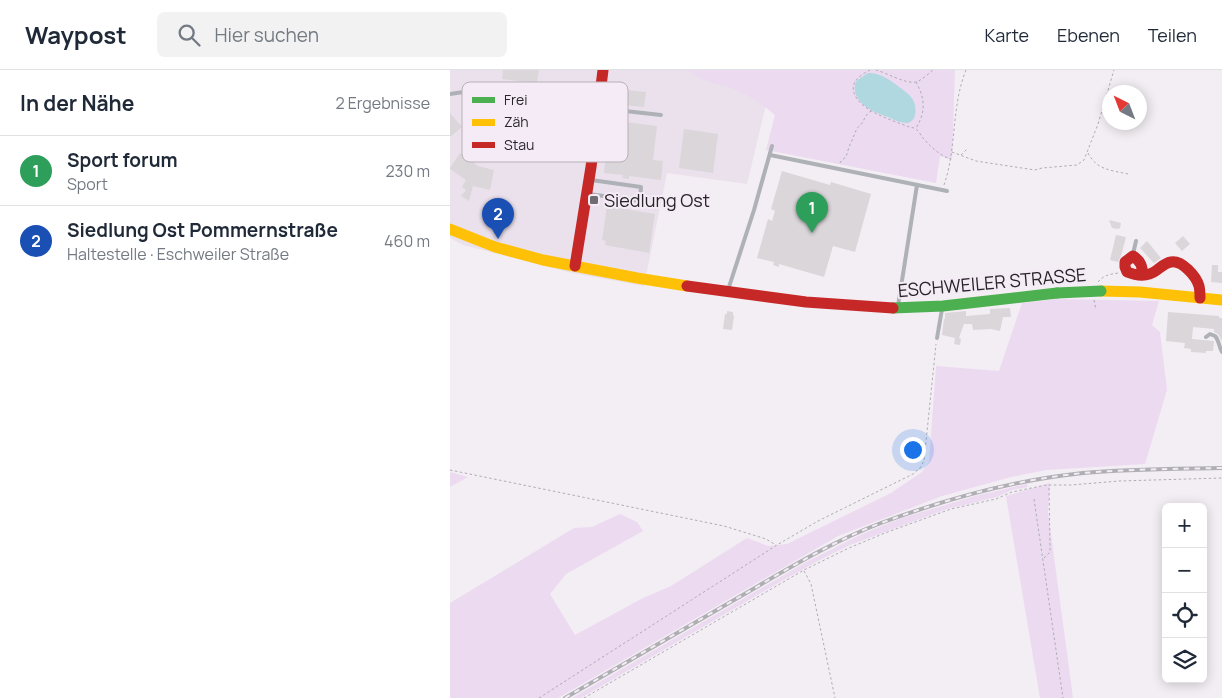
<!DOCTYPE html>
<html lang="de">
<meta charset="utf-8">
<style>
:root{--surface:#fff;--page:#f2f2f3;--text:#1f2937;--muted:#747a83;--line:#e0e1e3;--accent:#6f6b70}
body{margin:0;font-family:Manrope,sans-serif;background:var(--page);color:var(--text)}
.controls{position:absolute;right:15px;bottom:15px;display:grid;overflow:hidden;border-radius:8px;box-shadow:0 2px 12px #0003}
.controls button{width:45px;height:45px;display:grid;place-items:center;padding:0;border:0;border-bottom:1px solid var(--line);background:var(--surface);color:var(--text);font:25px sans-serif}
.compass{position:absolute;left:652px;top:15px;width:45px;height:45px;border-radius:50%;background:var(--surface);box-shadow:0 2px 12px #0003;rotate:318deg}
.you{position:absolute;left:462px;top:379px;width:18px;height:18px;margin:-12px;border:4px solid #fff;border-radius:50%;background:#1a73e8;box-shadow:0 0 0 8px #1a73e833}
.badge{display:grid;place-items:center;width:32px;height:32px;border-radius:50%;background:var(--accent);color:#fff;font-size:16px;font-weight:700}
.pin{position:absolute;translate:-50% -41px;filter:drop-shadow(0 1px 2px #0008)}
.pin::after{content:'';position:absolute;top:26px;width:18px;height:15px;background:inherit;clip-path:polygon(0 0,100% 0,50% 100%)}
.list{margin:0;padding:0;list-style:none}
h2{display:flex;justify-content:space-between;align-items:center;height:65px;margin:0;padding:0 20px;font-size:21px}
h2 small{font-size:16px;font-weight:400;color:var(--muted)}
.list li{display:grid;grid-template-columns:32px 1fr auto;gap:15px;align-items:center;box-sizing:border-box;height:70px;padding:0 20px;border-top:1px solid var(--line)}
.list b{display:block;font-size:19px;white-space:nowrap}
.list p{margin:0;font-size:16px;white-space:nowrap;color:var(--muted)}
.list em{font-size:16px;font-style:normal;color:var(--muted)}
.icon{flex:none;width:28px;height:28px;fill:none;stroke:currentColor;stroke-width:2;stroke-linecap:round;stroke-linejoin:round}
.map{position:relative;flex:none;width:772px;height:628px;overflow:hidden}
header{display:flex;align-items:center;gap:30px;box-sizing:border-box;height:70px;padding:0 25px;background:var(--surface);border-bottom:1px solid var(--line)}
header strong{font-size:24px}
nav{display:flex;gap:28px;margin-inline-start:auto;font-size:18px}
.search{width:350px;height:45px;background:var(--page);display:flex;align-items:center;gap:12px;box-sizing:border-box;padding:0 18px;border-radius:8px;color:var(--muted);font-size:19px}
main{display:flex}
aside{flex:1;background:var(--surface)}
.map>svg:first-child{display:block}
.built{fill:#eae1ec}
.green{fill:#ecdaf1}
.water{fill:#b0d8e0}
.building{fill:#dad6da}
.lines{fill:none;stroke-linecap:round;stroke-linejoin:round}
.path{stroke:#acadb2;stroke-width:1;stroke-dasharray:2.5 2.5;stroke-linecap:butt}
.lane{stroke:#aeb2b7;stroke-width:4}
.fast{stroke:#4caf50;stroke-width:11}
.slow{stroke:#ffc107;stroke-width:11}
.jam{stroke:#c62828;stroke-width:11}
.rail-casing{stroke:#afafb3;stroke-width:4}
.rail{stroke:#f4ebf6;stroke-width:2;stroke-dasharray:5.5;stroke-linecap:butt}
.fast-bridge{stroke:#4caf50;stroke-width:11}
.poi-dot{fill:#6f6b70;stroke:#f4ebf6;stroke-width:2}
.labels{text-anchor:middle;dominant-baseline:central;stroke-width:4;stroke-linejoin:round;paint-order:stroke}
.poi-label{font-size:18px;fill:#282529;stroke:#f4ebf6;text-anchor:start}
.street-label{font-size:18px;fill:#282529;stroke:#f4ebf6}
.key{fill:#f4ebf6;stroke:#b7b0b8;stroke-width:1}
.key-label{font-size:14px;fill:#282529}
</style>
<header>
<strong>Waypost</strong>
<div class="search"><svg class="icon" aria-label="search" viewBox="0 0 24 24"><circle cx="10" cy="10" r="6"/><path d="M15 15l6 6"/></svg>Hier suchen</div>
<nav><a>Karte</a><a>Ebenen</a><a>Teilen</a></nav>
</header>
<main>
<aside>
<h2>In der Nähe<small>2 Ergebnisse</small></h2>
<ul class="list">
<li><span class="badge" style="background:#2e9e5b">1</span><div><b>Sport forum</b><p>Sport</p></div><em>230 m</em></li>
<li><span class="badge" style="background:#1a4fb4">2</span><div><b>Siedlung Ost Pommernstraße</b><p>Haltestelle · Eschweiler Straße</p></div><em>460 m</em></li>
</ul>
</aside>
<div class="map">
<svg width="772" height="628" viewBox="0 0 772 628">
<rect width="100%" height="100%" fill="#f3eef3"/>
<!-- built -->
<path class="built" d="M0 0H239L241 3 319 22 297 114 217 103 194 216 122 203 13 175 0 168Z"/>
<!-- green -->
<g class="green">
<path d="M238 0H505L502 90 490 86 486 113 316 80 325 45C311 34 298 24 281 18 267 13 249 11 238 0Z"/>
<path d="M606 229 709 231 702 255 710 262 717 320 695 394 597 400 561 407 492 426 388 466 108 628H0V533L124 458 142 457 170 444 187 452 193 461 116 504 100 524 125 565 193 528 221 516 297 468 318 476 337 474 441 423 472 402 479 392 486 296 549 301 572 233Z"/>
<path d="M0 402 18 407 0 417Z"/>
<path d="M600 413 598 442 623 628H590L556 426Z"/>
<path d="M577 414V417L562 420 547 427 497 439 400 475 368 491 330 512 131 628H122L358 491 412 464 452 448 525 426Z"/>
</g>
<!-- water -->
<path class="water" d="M418 3C430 2 443 12 452 19 456 22 461 26 463 30 467 37 467 52 457 53 451 53 444 50 438 47 422 42 399 31 406 11Z"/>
<!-- building -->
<g class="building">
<path d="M53 0H89L87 13 52 9Z"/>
<path d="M166 19 196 22 194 37 164 34Z"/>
<path d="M0 43 12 57 0 67Z"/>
<path d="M167 51 207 56 203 90 213 91 211 110 179 106V109L172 108 173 105 154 103 156 84 163 85Z"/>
<path d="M234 59 268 64 263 103 229 98Z"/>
<path d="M10 83 28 96 44 100 40 120 23 116 19 131 11 126 16 120 12 117 16 110 0 99V98Z"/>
<path d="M332 101 380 115 381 112 421 124 405 182 383 176 374 207 329 194V197L323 195 324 192 307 188 318 149 322 151 325 141 321 139Z"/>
<path d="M157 136 205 144 199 183 155 175 156 171 152 170Z"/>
<path d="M659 150 671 153 670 158 668 159 662 158Z"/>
<path d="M666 165 676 167 671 186 668 192 660 190Z"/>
<path d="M733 166 740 174 732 181 725 173Z"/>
<path d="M697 171 711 188 704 193 690 178Z"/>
<path d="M762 195H768V202H772V213L761 212Z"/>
<path d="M560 238 561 247H553L550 261 541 259 523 260 522 254H514L509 268 511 269 510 275 504 274 505 268 492 265 494 249H495V243L516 241V246L540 244V239Z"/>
<path d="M277 241 283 242V245L284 246 282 260 273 259 275 244H277Z"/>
<path d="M718 242 769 246V248H772V271L768 264 764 262V259L743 257 742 269 764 271 763 281H756V283L741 282V279L734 278 735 273 716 271Z"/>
</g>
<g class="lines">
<!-- path -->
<g class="path">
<path d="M420 0C411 5 400 11 404 23 410 41 442 50 459 57 460 57 465 58 466 59 469 61 471 66 473 68 480 76 490 86 501 89"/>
<path d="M426 0C437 3 455 14 466 12 472 10 478 4 483 0"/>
<path d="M466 12C475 28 476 42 466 58"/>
<path d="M502 82 526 91 585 100 592 98 627 95 634 90 648 54 664 0"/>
<path d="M638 83C647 100 660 100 678 104"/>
<path d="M511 85 517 79"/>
<path d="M390 93 392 90 396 87 399 77 403 68 407 58C415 53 413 46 421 41"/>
<path d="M494 115C507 78 501 37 516 0"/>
<path d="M648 212C654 205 660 204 669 203"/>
<path d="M644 230 646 240"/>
<path d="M0 400 274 456 316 469 326 475"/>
<path d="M584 429 613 628"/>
<path d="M594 488 600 482V478L599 415"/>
<path d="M354 501 361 514 385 628"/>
<path d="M89 628 327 475 368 451 463 404 470 398 474 391 486 274"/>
<path d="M134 628 354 500 399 478 435 463 501 439 546 429 562 422 596 415H621L669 411 772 408"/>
</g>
<!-- lane -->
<g class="lane">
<path d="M79 15 116 22 128 33 148 38 211 45"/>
<path d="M0 24 20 21"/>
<path d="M320 85 497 121"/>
<path d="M139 124 190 131 191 117 141 110"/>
<path d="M683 184 686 171"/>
<path d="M278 220 304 140 322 76"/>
<path d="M448 236 467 115"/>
<path d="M756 267 760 264 765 266C769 270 769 277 772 282"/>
<path d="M487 268 492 239"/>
</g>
<!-- fast -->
<path class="fast" d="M443 238 493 236 607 223"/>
<!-- slow -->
<g class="slow">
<path d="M0 159 45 177 93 190 187 208 237 216"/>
<path d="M651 221 690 222 772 230"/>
</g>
<!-- jam -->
<g class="jam">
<path d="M125 196 141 97 153 0"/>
<path d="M693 205C692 196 691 191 683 186L675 192V197L677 202C687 206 698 207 707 200 711 197 715 193 721 192 732 190 746 206 749 216 750 220 750 224 750 228"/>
<path d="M237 216 356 232 443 238"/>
</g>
<!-- rail casing -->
<g class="rail-casing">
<path id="rail" d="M115 628C173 594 232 560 291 526 336 500 383 471 431 453 496 429 564 410 633 403 679 399 725 399 772 398"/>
</g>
<!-- rail -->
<use href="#rail" class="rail"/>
<!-- fast-bridge -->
<path class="fast-bridge" d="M607 223 651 221"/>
</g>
<!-- markers -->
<rect class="poi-dot" x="139" y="125" width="10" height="10" rx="2.5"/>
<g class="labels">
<!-- poi labels -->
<g class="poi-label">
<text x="154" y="130">Siedlung Ost</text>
</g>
<!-- street labels -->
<g class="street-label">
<text transform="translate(542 212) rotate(-5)">ESCHWEILER STRASSE</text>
</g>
</g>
<!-- legend -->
<rect x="12" y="12" width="166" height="80" rx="8" class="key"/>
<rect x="22" y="27" width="23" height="6" fill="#4caf50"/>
<rect x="22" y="49" width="23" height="7" fill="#ffc107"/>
<rect x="22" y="72" width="23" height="6" fill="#c62828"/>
<g class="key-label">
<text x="54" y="35">Frei</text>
<text x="54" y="57">Zäh</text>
<text x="54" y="80">Stau</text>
</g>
</svg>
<div class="controls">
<button>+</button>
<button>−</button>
<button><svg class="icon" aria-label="locate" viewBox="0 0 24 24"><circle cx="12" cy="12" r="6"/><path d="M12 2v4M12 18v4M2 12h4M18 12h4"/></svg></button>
<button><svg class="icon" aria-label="layers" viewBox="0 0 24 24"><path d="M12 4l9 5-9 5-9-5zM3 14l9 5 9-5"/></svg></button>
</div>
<svg class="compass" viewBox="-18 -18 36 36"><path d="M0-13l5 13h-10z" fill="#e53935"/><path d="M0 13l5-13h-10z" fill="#747a83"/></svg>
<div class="you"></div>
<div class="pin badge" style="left:362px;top:163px;background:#2e9e5b">1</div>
<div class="pin badge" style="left:48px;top:169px;background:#1a4fb4">2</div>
</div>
</main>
